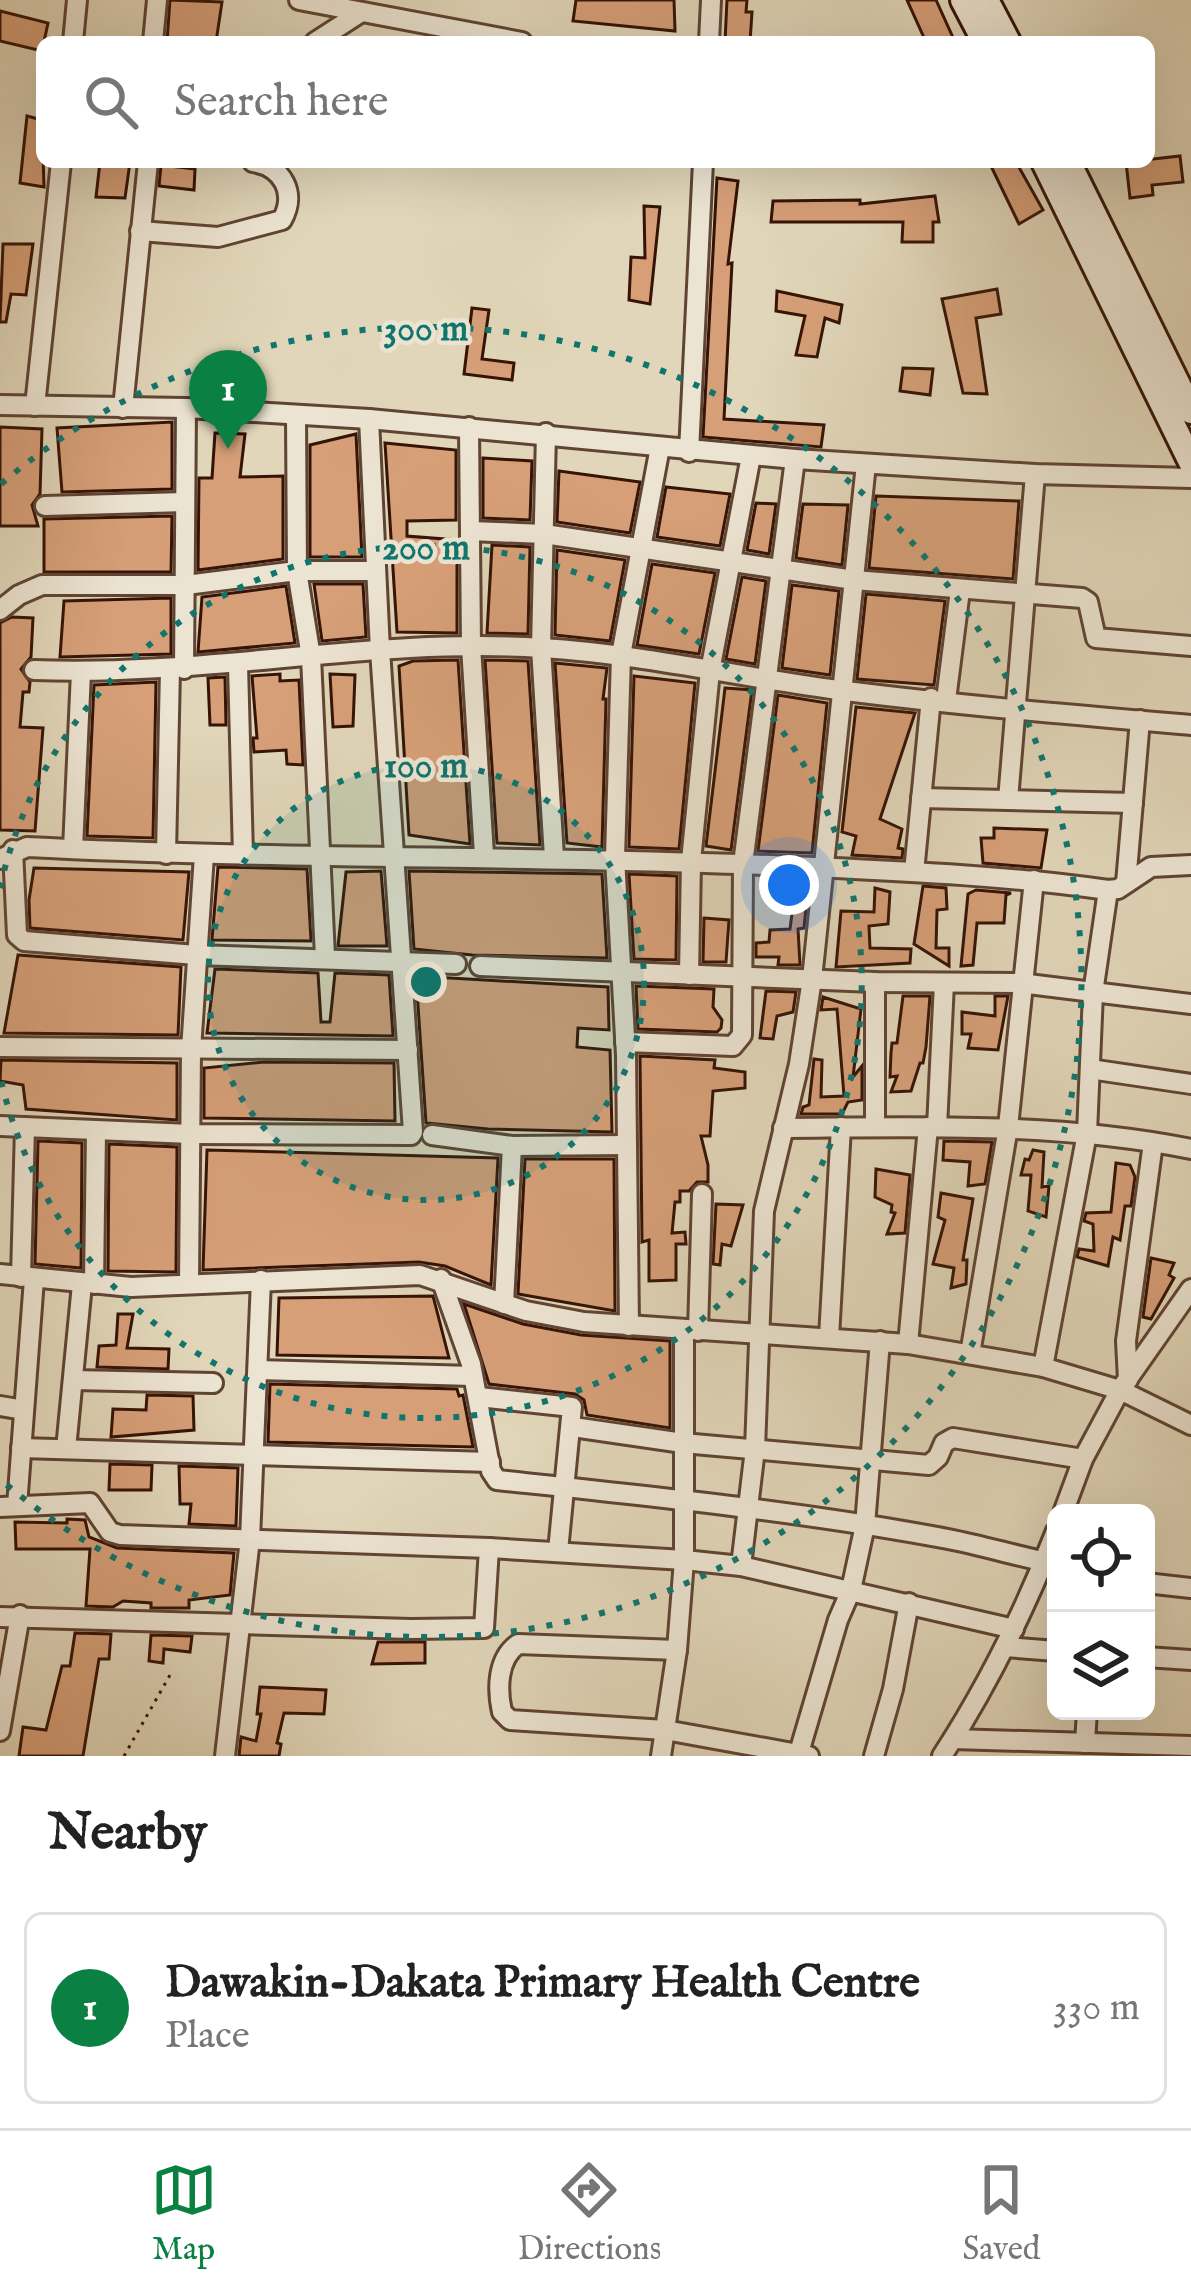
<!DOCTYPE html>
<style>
:root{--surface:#fff;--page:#f2f2f2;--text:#222;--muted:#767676;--line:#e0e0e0;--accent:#0b8043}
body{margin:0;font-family:"IM FELL English",serif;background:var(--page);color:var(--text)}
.controls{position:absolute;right:36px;bottom:36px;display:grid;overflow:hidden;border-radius:18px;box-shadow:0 12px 48px #0002}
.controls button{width:108px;height:108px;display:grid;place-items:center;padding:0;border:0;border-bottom:3px solid var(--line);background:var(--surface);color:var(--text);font:60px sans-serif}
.you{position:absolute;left:789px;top:885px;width:42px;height:42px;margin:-30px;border:9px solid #fff;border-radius:50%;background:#1a73e8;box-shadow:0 0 0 18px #1a73e833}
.badge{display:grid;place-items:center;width:78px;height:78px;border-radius:50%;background:var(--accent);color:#fff;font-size:39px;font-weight:700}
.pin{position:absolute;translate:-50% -99px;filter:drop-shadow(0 3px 6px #0008)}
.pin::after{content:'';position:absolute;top:63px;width:42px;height:36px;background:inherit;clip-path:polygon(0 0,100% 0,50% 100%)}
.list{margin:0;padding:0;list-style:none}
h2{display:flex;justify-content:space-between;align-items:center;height:156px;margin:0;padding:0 48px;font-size:51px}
h2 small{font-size:39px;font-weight:400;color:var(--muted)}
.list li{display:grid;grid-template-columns:78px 1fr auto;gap:36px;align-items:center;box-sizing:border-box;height:192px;margin:0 24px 24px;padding:0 24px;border:3px solid var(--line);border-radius:18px}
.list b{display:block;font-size:45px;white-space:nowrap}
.list p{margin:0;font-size:39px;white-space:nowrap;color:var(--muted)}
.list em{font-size:39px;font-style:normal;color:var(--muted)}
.icon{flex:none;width:66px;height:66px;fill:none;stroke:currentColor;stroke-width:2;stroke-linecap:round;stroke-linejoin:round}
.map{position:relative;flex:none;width:1191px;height:1756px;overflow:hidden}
.search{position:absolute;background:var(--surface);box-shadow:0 12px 48px #0002;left:36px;right:36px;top:36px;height:132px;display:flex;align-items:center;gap:30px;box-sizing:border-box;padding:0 42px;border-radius:18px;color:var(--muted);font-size:45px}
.sheet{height:372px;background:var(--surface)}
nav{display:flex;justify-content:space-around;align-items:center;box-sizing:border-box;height:168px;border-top:3px solid var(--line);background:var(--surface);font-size:33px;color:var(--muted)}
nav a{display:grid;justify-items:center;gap:6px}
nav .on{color:var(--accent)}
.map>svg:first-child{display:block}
.building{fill:#d69f78;stroke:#351306;stroke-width:3}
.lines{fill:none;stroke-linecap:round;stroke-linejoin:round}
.minor-casing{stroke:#604433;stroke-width:24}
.secondary-casing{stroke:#351306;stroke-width:30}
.path{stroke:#351306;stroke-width:3;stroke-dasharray:3 6;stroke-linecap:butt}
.minor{stroke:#ece4d2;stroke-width:18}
.secondary{stroke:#ece4d2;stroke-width:24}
.ring{fill:none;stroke:#0f766e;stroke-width:6;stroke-dasharray:6 12}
.centre{fill:#0f766e;stroke:#ece4d2;stroke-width:6}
.ring-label{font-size:36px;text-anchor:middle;font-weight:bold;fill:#0f766e;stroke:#ece4d2;stroke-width:9;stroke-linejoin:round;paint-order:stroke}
</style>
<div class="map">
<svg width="1191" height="1756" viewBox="0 0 1191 1756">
<rect width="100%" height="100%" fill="#e1d6b9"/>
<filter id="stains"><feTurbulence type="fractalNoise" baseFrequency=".00167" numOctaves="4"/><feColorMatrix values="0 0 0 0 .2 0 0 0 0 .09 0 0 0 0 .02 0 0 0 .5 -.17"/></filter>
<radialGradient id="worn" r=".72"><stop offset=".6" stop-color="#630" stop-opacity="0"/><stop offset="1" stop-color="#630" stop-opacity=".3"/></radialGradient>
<!-- building -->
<g class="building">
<path d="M170 0 222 2 216 42H167Z"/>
<path d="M576 0H674L675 31 573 21Z"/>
<path d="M727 0H747L746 12H752L750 42H725Z"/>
<path d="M907 0H936L955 42H926Z"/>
<path d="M0 11 48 23 42 51 0 41Z"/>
<path d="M27 116 42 120 44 187 20 183Z"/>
<path d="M1180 156 1183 182 1152 185 1153 195 1130 198 1126 162Z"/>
<path d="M100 162H130L125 198 96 197Z"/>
<path d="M989 162H1016L1043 210 1019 224Z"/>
<path d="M161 165 195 169 194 190 159 186Z"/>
<path d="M717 178 738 181 728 264 732 263 724 419 824 425 821 447 703 437Z"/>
<path d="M935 196 939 222H933V242H902L903 222H771L773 201 860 200V204Z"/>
<path d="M644 206 660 207 650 304 629 300 631 257 645 258Z"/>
<path d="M3 244H33L26 295 11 294 6 322H0Z"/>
<path d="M997 289 1001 314 976 318 987 394 963 393 942 299Z"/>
<path d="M777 291 842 305 839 323 825 318 817 357 796 355 805 316 776 311Z"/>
<path d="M472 308 489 310 482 359 514 363 512 380 464 374Z"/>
<path d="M903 368 933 369 930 395 900 391Z"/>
<path d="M172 422V489L62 492 57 428Z"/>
<path d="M0 427 42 429 40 494 32 505 38 526H0Z"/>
<path d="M215 433 245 434 240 477 283 476V559L198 570 199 478H212Z"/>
<path d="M356 434 362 557H310V445Z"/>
<path d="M385 443 456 450V520L407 521V536L457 540V633L397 632Z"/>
<path d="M483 458 532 461 530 520 483 518Z"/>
<path d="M559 471 640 482 630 533 557 522Z"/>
<path d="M666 487 730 494 720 546 657 537Z"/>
<path d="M876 496 1019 501 1013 579 869 568Z"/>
<path d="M756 503 776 504 769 554 747 550Z"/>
<path d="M803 504 848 505 842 565 796 558Z"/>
<path d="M172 516 171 572H44V519Z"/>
<path d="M492 545 530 547 528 634 487 633Z"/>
<path d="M557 550 625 560 610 641 555 635Z"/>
<path d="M652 564 715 573 699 654 637 645Z"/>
<path d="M742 577 766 581 755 664 726 659Z"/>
<path d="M314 584H363L366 637 322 641Z"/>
<path d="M792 585 839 591 830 675 782 668Z"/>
<path d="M286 586 295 643 198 652 202 597Z"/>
<path d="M866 594 945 601 934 685 857 679Z"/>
<path d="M171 598V654L60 657 64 601Z"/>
<path d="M12 617 33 618 31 657 21 669 30 682 29 692H23L20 727 43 728 35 831 0 830V623Z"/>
<path d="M458 660 470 844 409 835 399 666 413 661Z"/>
<path d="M485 660 528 661 540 845 497 843Z"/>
<path d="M555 663 607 668 603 699H606L602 847 567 843Z"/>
<path d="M280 674V681L299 680 303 765 287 764 286 750 254 752 253 738H257L252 676Z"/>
<path d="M330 674 355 675 353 726 333 727Z"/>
<path d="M634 676 695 683 679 849 629 847Z"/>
<path d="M225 677 226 725H210L208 678Z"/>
<path d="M156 682 153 838 87 836 94 685Z"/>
<path d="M725 688 752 690 731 850 706 846Z"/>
<path d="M778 695 827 703 812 853 758 851Z"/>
<path d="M856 707 915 713 880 819 902 829 898 848 903 849 902 858 852 855 856 836 842 832Z"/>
<path d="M994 828 1047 830 1041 868 983 863 981 838H994Z"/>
<path d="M218 867 307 869 311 941 212 940Z"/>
<path d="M34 868 189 872 183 940 30 928 29 900Z"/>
<path d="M381 871 387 946H338L346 872Z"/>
<path d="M409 871 602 874 607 958 472 955 414 949Z"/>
<path d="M629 874 677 876 676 960 634 959Z"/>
<path d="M923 886 946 888 947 909 937 910 936 948H949V966L914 944Z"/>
<path d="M875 888 890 892 888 924 869 926 870 948 911 949 910 963 836 967 841 911 874 912Z"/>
<path d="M976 890 1011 893 1006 895 1004 923H977L973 965 961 966 968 894Z"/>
<path d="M793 906 806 908 804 928 798 929 800 965H778L779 957H756V943L769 942 770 930 790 929Z"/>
<path d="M704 918 729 920 726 962H703Z"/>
<path d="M18 955 181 967 178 1035 4 1033Z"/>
<path d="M215 969 318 973 321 1022H330L335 973 389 975 393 1036 207 1033Z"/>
<path d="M416 976 608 987 609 1030 578 1028 577 1047 610 1050 612 1132 488 1129 426 1123Z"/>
<path d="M636 986 714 989 713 1007 722 1020 721 1028 717 1032 638 1029Z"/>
<path d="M766 991 796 992 793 1012 777 1016 773 1039 760 1038Z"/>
<path d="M903 996H930L926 1047 923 1063H920L911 1091 891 1092 897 1076 890 1077 891 1053 892 1043H897Z"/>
<path d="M995 996H1008L998 1050 968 1048 971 1034H962V1012L995 1016Z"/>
<path d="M823 997 861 1009 853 1077 862 1066V1100L848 1102 842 1114H801L803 1107 809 1105 814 1059 822 1060 821 1097 844 1096 837 1009 821 1010Z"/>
<path d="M640 1056 715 1060 714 1068 745 1072V1088L713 1091 710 1136H701L708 1165V1182H697L689 1191H680V1202H675L672 1233 685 1232 686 1244H676V1280L649 1281V1240L642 1242Z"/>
<path d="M1 1060 177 1063V1120L26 1109 23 1085 0 1081Z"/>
<path d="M264 1062 394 1063 395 1121 204 1118V1068Z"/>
<path d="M38 1141 82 1143 81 1268 35 1264Z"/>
<path d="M944 1141 992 1142 985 1184 968 1186 970 1162 943 1160Z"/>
<path d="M109 1144 177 1147 176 1272 108 1271Z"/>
<path d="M207 1150 498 1158 491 1285 445 1266 419 1262 203 1270Z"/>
<path d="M1033 1150 1044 1152 1042 1187 1049 1186 1046 1217 1028 1211 1031 1175H1021L1025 1159 1029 1160Z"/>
<path d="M525 1159H614L615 1311 518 1294Z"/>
<path d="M1116 1163 1130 1165 1135 1177 1131 1206H1125L1120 1240 1113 1237 1108 1266 1077 1257 1079 1249 1094 1251 1093 1224 1084 1221 1086 1213 1111 1212Z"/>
<path d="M876 1169 910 1175 905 1233 887 1234 895 1213 891 1212 892 1205 875 1197Z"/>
<path d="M941 1193 973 1199 963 1260H967L966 1284 951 1288 954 1268 933 1264 945 1220 938 1217Z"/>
<path d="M716 1204 743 1205 731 1246 722 1244 720 1265 713 1264Z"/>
<path d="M1151 1258 1174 1263 1169 1275 1174 1278 1151 1319 1143 1317Z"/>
<path d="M433 1296 449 1358 277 1355 279 1298Z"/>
<path d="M464 1304 523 1324 581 1335 670 1341V1428L587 1415 584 1400 575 1394 489 1384Z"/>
<path d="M118 1314H133L127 1348 169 1349 168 1369 97 1367 99 1346 116 1345Z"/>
<path d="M270 1384 457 1389 459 1396 463 1395 473 1447 268 1442Z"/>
<path d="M147 1395 193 1396 194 1430 111 1437 113 1409 146 1410Z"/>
<path d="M110 1464 152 1465 151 1490H109Z"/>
<path d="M179 1466 238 1468 236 1526 189 1524 191 1504H180Z"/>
<path d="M67 1519 85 1520 89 1537 117 1548 234 1553 230 1595 189 1600V1608H151V1603L123 1601 113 1607 86 1606 90 1549H16L15 1522 67 1523Z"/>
<path d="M75 1633 111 1634 109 1659H99L83 1756H19L23 1727 46 1730 62 1666H70Z"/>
<path d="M151 1635 192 1636 190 1652 164 1649 163 1663 149 1661Z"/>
<path d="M378 1642H425V1663L372 1664Z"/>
<path d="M260 1687 326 1690 324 1714 284 1713 277 1743 281 1744 279 1756H239L241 1737 256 1741 261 1714H257Z"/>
</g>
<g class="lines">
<!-- minor casing -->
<g class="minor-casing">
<g id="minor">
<path d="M299 0 522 42"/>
<path d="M73 42 77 0"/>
<path d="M153 42 157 0"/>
<path d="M315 42 360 13"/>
<path d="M709 42 711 0"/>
<path d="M140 231 218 237 282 220C297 193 283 167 253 162"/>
<path d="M0 405 186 408 369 419 795 459 1035 474 1191 478"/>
<path d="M35 406 61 162"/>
<path d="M123 408 148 162"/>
<path d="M296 415 297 571 311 657 325 957"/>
<path d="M469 427 471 646 484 855"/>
<path d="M546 433 541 648 554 857"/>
<path d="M689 452 703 162"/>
<path d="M45 506 185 502"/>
<path d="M470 531 544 534 854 580 1082 598 1088 602 1096 638 1191 646"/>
<path d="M0 610 19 595 42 585H186L297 571H375"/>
<path d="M238 665 243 855"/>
<path d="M184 669 186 408"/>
<path d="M34 670C204 677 372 637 542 648 641 654 739 677 838 690 955 705 1074 715 1191 725"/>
<path d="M946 700 960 590"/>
<path d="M921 798 1133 803"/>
<path d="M1008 800 1035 474"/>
<path d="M73 849 81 672"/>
<path d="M13 850 17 935 24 941 196 955 456 964"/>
<path d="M166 854 170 670"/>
<path d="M0 859 27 847C281 860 536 855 791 866 897 871 1003 875 1108 890L1118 889 1151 867 1191 865"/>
<path d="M914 872 931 698"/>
<path d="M1126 883 1140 720"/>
<path d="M480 966 875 982 1020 983 1191 1004"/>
<path d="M689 975 691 861 710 671 751 456"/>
<path d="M875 982V1127"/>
<path d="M625 1042 733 1046 742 1035 743 864 795 459"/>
<path d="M0 1047 408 1050"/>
<path d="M1090 1069 1191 1084"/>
<path d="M0 1126 191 1134 411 1135 413 1132 380 650 369 419"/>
<path d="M937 1127 944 983"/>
<path d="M783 1128C920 1127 1056 1122 1191 1149"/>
<path d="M432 1135 512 1146 625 1145"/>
<path d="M0 1274 131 1287 420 1275 526 1311 584 1322 908 1344 1043 1367 1120 1390 1191 1425"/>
<path d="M21 1277 25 1127"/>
<path d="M441 1279 471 1364 491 1471 497 1480C648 1496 799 1511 948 1539 984 1546 1020 1557 1056 1564"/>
<path d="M94 1284 96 1130"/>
<path d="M189 1284 191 1050 204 855"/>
<path d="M504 1304 512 1146"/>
<path d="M629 1326 626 1055 615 858 621 655 660 447"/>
<path d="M698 1331 702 1194"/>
<path d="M829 1337 841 1127"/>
<path d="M908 1344 928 1127"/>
<path d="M970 1354 1008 1127 1034 880"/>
<path d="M1043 1367 1087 1133 1093 993 1108 890"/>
<path d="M258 1370 473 1376"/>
<path d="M73 1380 213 1383"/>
<path d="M1128 1380 1126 1341 1153 1143"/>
<path d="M479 1397 572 1407 558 1551"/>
<path d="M0 1406 24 1410"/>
<path d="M573 1427 683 1443 929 1465 938 1457 944 1443 953 1438 1083 1459"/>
<path d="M21 1448 490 1462"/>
<path d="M66 1449 82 1284"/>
<path d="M17 1506 34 1279"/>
<path d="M0 1507 90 1503 110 1532 120 1535 489 1548 684 1560 741 1566 1014 1629"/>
<path d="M1063 1513 1083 1459 1120 1390 1191 1289"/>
<path d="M741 1566 755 1449 764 1211 799 1064 812 979 866 464"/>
<path d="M1146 1583 1191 1588"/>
<path d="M0 1617 411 1629 484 1628 489 1548"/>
<path d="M1005 1647 1056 1651"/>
<path d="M677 1650 518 1644C497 1659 497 1689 502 1712L510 1720 665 1730 809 1756"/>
<path d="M1146 1657 1191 1660"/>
<path d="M0 1731 20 1615"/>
<path d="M953 1739 1191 1746"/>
<path d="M1085 1743 1087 1711"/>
<path d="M225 1756 250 1539 261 1280"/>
<path d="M661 1756 677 1650 684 1560V1330"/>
<path d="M798 1756 838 1620 851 1590 865 1525 880 1341"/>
<path d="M874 1756 893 1689 909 1603"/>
<path d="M942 1756C988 1685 1025 1610 1056 1531"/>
</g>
</g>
<!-- secondary casing -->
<g class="secondary-casing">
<g id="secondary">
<path d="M963 0 985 42"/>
<path d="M986 0 1008 42"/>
<path d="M1044 162 1191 462"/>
<path d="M1068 162 1191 411"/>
</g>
</g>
<!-- path -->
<path class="path" d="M124 1756 170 1675"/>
<!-- minor -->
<use href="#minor" class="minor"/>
<!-- secondary -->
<use href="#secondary" class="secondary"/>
</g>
<!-- distance rings -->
<circle cx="426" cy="982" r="218" fill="#0f766e" fill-opacity=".12"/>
<g class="ring">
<circle cx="426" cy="982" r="218"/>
<path d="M0 888A436 436 0 1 1 0 1076"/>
<path d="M1 484A655 655 0 1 1 1 1480"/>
</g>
<circle cx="426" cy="982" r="18" class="centre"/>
<g class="ring-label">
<text x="426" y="340">300 m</text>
<text x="426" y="559">200 m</text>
<text x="426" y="777">100 m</text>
</g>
<rect width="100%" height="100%" filter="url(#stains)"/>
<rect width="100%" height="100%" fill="url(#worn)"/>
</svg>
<div class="controls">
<button><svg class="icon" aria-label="locate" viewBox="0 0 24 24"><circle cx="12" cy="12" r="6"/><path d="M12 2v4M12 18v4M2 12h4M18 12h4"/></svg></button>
<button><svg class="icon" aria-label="layers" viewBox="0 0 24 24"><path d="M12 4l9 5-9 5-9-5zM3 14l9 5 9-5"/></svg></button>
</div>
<div class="you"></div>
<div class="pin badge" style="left:228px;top:449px">1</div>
<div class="search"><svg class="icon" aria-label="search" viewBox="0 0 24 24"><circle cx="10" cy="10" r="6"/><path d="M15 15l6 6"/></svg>Search here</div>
</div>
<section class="sheet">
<h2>Nearby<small></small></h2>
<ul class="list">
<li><span class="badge">1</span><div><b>Dawakin-Dakata Primary Health Centre</b><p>Place</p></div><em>330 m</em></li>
</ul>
</section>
<nav>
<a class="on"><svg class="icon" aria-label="map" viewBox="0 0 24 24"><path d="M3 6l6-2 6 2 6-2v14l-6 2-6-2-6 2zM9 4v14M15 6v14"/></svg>Map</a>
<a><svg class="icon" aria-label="directions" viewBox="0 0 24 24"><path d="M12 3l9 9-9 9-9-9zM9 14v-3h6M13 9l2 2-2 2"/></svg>Directions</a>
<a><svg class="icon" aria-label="saved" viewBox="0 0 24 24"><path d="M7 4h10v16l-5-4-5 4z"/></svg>Saved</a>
</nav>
